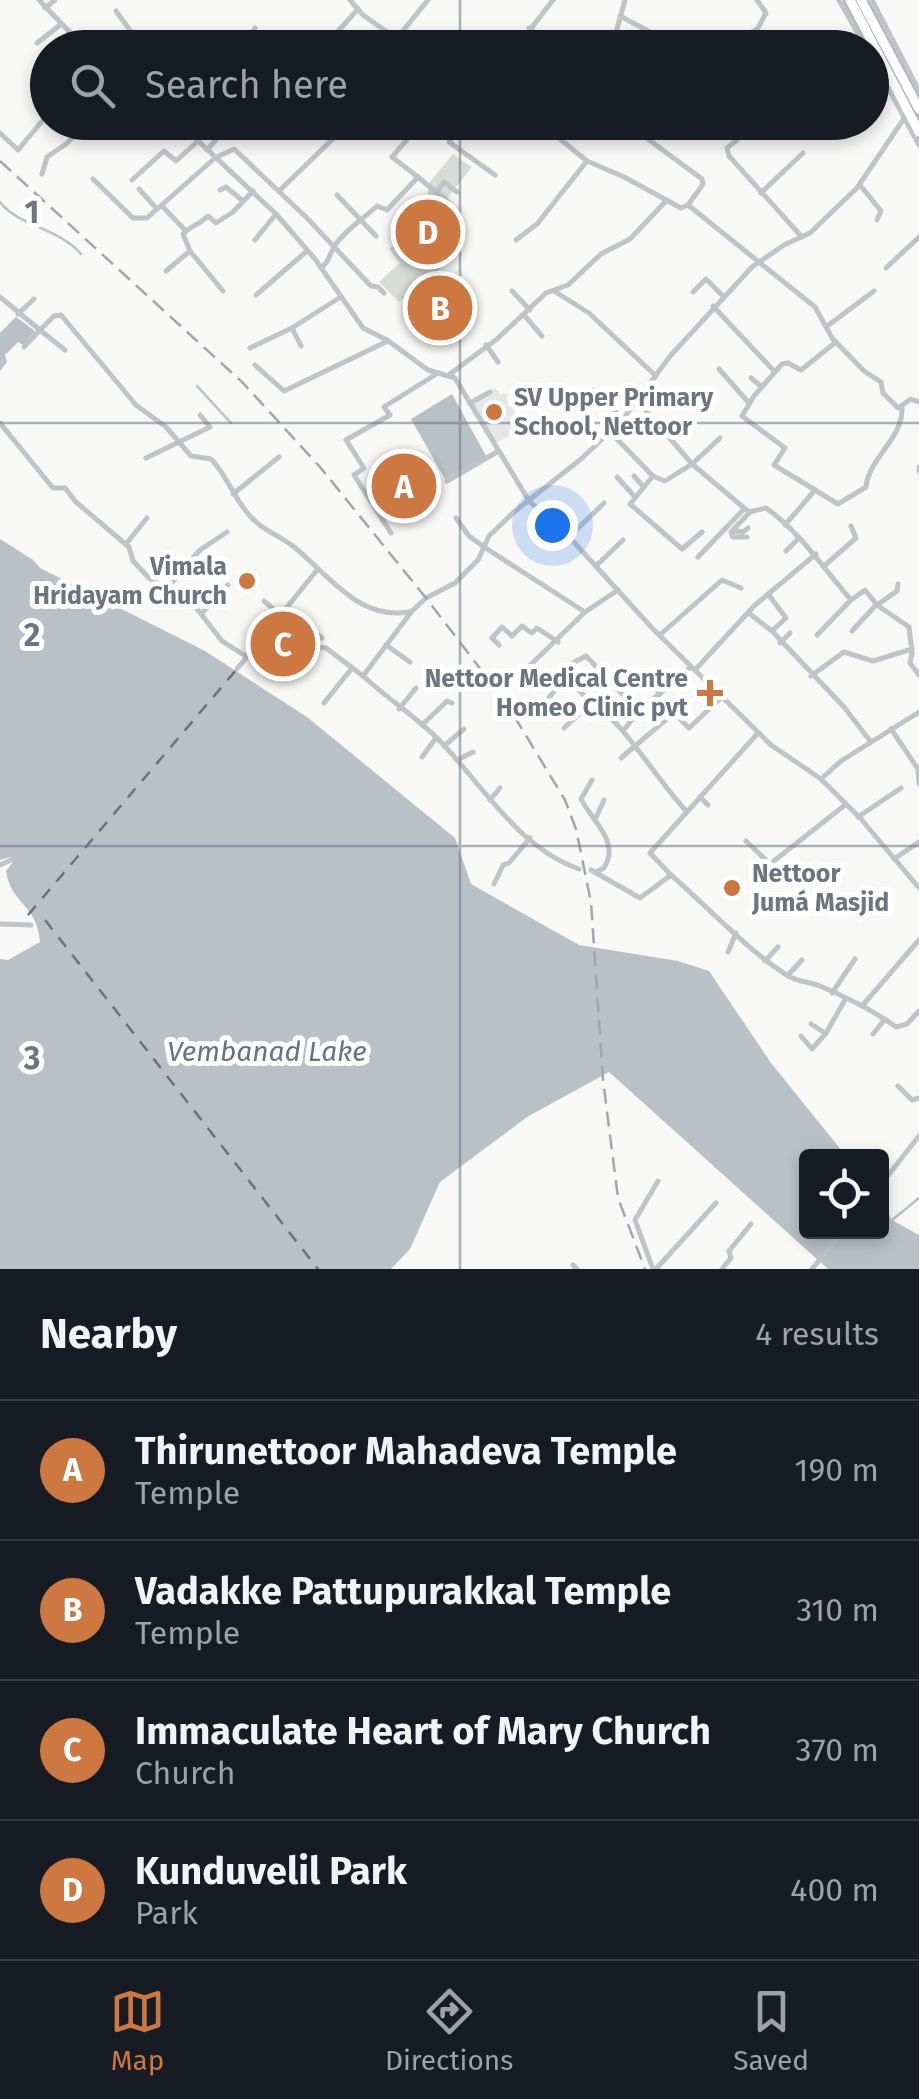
<!DOCTYPE html>
<meta charset="utf-8">
<style>
:root{--surface:#171b24;--page:#242831;--text:#f1f3f6;--muted:#9ea1a6;--line:#363941;--accent:#cd7741}
body{margin:0;font-family:"Fira Sans",sans-serif;background:var(--page);color:var(--text)}
.controls{position:absolute;right:30px;bottom:30px;display:grid;overflow:hidden;border-radius:10px;box-shadow:0 5px 15px #0003}
.controls button{width:90px;height:90px;display:grid;place-items:center;padding:0;border:0;border-bottom:2px solid var(--line);background:var(--surface);color:var(--text);font:50px sans-serif}
.you{position:absolute;left:552px;top:525px;width:35px;height:35px;margin:-25px;border:8px solid #fff;border-radius:50%;background:#1a73e8;box-shadow:0 0 0 15px #1a73e833}
.badge{display:grid;place-items:center;width:65px;height:65px;border-radius:50%;background:var(--accent);color:#fff;font-size:32px;font-weight:700}
.pin{position:absolute;translate:-50% -50%;border:5px solid #fff;box-shadow:0 2px 10px #0006}
.list{margin:0;padding:0;list-style:none}
h2{display:flex;justify-content:space-between;align-items:center;height:130px;margin:0;padding:0 40px;font-size:42px}
h2 small{font-size:32px;font-weight:400;color:var(--muted)}
.list li{display:grid;grid-template-columns:65px 1fr auto;gap:30px;align-items:center;box-sizing:border-box;height:140px;padding:0 40px;border-top:2px solid var(--line)}
.list b{display:block;font-size:38px;white-space:nowrap}
.list p{margin:0;font-size:32px;white-space:nowrap;color:var(--muted)}
.list em{font-size:32px;font-style:normal;color:var(--muted)}
.icon{flex:none;width:55px;height:55px;fill:none;stroke:currentColor;stroke-width:2;stroke-linecap:round;stroke-linejoin:round}
.map{position:relative;flex:none;width:919px;height:1269px;overflow:hidden}
.search{position:absolute;background:var(--surface);box-shadow:0 5px 15px #0003;left:30px;right:30px;top:30px;height:110px;display:flex;align-items:center;gap:25px;box-sizing:border-box;padding:0 35px;border-radius:55px;color:var(--muted);font-size:38px}
.sheet{height:690px;background:var(--surface)}
nav{display:flex;justify-content:space-around;align-items:center;box-sizing:border-box;height:140px;border-top:2px solid var(--line);background:var(--surface);font-size:28px;color:var(--muted)}
nav a{display:grid;justify-items:center;gap:5px}
nav .on{color:var(--accent)}
.map>svg:first-child{display:block}
.built{fill:#e6e7e6}
.green{fill:#d7dcd6}
.water{fill:#b9c1c6}
.lines{fill:none;stroke-linecap:round;stroke-linejoin:round}
.stream{stroke:#b9c1c6;stroke-width:2.5}
.ferry{stroke:#67747f;stroke-width:2.5;stroke-dasharray:12 10;stroke-linecap:butt}
.highway-casing{stroke:#b4b6ba;stroke-width:14}
.minor{stroke:#c0c3c7;stroke-width:5}
.highway{stroke:#fff;stroke-width:9}
.rail{stroke:#a2a6ac;stroke-width:2.5;stroke-dasharray:15 8;stroke-linecap:butt}
.grid{fill:none;stroke:#6b7583;stroke-width:2.5;stroke-opacity:0.55}
.poi-dot{fill:#cd7741;stroke:#fff;stroke-width:4}
.labels{text-anchor:middle;dominant-baseline:central;stroke-width:10;stroke-linejoin:round;paint-order:stroke}
.poi-label{font-size:25px;font-weight:bold;fill:#6b7583;stroke:#fff;text-anchor:start}
.water-label{font-size:28px;font-style:italic;fill:#67747f;stroke:#fff}
.grid-label{font-size:32px;text-anchor:middle;font-weight:bold;fill:#6b7583;stroke:#fff;stroke-width:10;stroke-linejoin:round;paint-order:stroke}
</style>
<div class="map">
<svg width="919" height="1269" viewBox="0 0 919 1269">
<rect width="100%" height="100%" fill="#f8f8f6"/>
<!-- built -->
<path class="built" d="M495 388 501 395 506 393 508 407 512 405 523 428 496 443 467 403Z"/>
<!-- green -->
<path class="green" d="M453 154 472 167 436 212 459 247 448 262 399 302 379 282 400 263 389 249 424 216 429 183Z"/>
<!-- water -->
<g class="water">
<path d="M16 317 35 331 23 345 18 342 5 355 7 362 0 371V333Z"/>
<path d="M452 394 486 456 445 479 411 419Z"/>
<path d="M0 539 33 560 40 568 205 651 307 717 455 838 471 884 579 945 678 961 709 971 771 1063 846 1156H806V1232H882V1202L892 1220 919 1235V1269H828L609 1072 527 1117 440 1182 410 1249 391 1269H0V959L8 960 40 942C37 903 11 905 6 871L13 862 10 857 0 860Z"/>
</g>
<g class="lines">
<!-- stream -->
<g class="stream">
<path d="M0 202C18 226 59 228 81 254"/>
<path d="M197 386 231 423"/>
<path d="M891 1221 919 1198"/>
</g>
<!-- ferry -->
<g class="ferry">
<path d="M28 915 237 669"/>
<path d="M45 920 318 1269"/>
</g>
<!-- highway casing -->
<g class="highway-casing">
<g id="highway">
<path d="M850 0 919 132"/>
<path d="M861 0 919 109"/>
</g>
</g>
<!-- minor -->
<g class="minor">
<path d="M39 0 85 48"/>
<path d="M350 0 363 15 410 48"/>
<path d="M839 0 866 48"/>
<path d="M872 0 919 91"/>
<path d="M45 8 55 0"/>
<path d="M116 11 137 40 129 48"/>
<path d="M620 16 650 32 667 48"/>
<path d="M529 28 554 48"/>
<path d="M397 38 428 0"/>
<path d="M37 43 60 25"/>
<path d="M241 48 255 28"/>
<path d="M323 48 358 9"/>
<path d="M459 48 462 45 465 48"/>
<path d="M516 48 553 0"/>
<path d="M605 48 617 29 625 0"/>
<path d="M730 48 758 28 766 13 757 0"/>
<path d="M872 58 919 145"/>
<path d="M178 122 276 214 315 259 363 328 387 340 428 370 455 378 529 501 571 539 653 629 771 745 821 779 861 819 919 888"/>
<path d="M466 122 449 142 495 175"/>
<path d="M506 122 533 137 544 126 587 161 624 177 681 208 688 205"/>
<path d="M645 122 638 130 641 134 702 179 703 184 688 205 815 307 832 338 864 371 881 382 883 393 898 408 911 399 919 402"/>
<path d="M0 133 18 150 48 114"/>
<path d="M737 140 727 148 729 156 802 237"/>
<path d="M207 150 231 122"/>
<path d="M42 174 47 157 66 144 89 122"/>
<path d="M418 177 449 203"/>
<path d="M93 179 133 218H147L215 158 234 149 306 217 371 286 378 287 384 293"/>
<path d="M132 180 164 151 176 161 198 141"/>
<path d="M860 185 881 211 877 220"/>
<path d="M139 189 157 209"/>
<path d="M220 190 226 187 243 201"/>
<path d="M279 191 341 131"/>
<path d="M436 193 444 182 457 192"/>
<path d="M761 193 803 153"/>
<path d="M337 195 376 236"/>
<path d="M162 206 186 231"/>
<path d="M255 240 276 214"/>
<path d="M516 240 537 224 587 161"/>
<path d="M321 268C330 261 328 257 334 247 343 232 364 218 377 206L387 210 418 177 392 157 422 122"/>
<path d="M886 268 919 237"/>
<path d="M166 271 190 251"/>
<path d="M223 291 190 251 183 234C190 226 199 225 208 216L216 223 233 212 253 191"/>
<path d="M512 291 530 310"/>
<path d="M554 291 589 313 656 376"/>
<path d="M693 292 706 279 723 296"/>
<path d="M256 295 307 251"/>
<path d="M0 297 40 330 54 316 61 315 136 405 166 427 191 456 211 459C227 475 234 499 250 516 263 531 279 535 294 547 329 575 359 621 409 612"/>
<path d="M713 306 775 372"/>
<path d="M18 314 34 299"/>
<path d="M524 315 542 336"/>
<path d="M826 327 874 291"/>
<path d="M292 328 301 346"/>
<path d="M486 345 498 362"/>
<path d="M24 347 40 330 65 350"/>
<path d="M250 348 292 328 339 298"/>
<path d="M255 365 284 391 388 341"/>
<path d="M719 369 749 403"/>
<path d="M450 374 497 339 546 293 568 285 601 254 630 239 667 200"/>
<path d="M751 378 762 387"/>
<path d="M593 390 623 419"/>
<path d="M637 400 692 464 749 512 766 508C801 533 823 568 851 600L865 590 877 605 909 627 912 653 910 663 919 675"/>
<path d="M470 403 490 392"/>
<path d="M0 423 53 488H65L76 502 129 547 133 561 149 578 194 605 222 641 247 657"/>
<path d="M610 432 653 476 665 481 692 464 720 438"/>
<path d="M146 458 210 427 200 415"/>
<path d="M919 467V471"/>
<path d="M634 476 643 486"/>
<path d="M653 476 630 504 682 549 702 532"/>
<path d="M617 477 635 497"/>
<path d="M447 481 497 452"/>
<path d="M815 490 774 465 785 448 742 416 754 396 782 364 788 363 801 370 836 342"/>
<path d="M233 494 279 457"/>
<path d="M456 518 469 536 484 547 585 612 618 590"/>
<path d="M785 525 815 490 838 504 866 487C869 457 903 439 902 408"/>
<path d="M733 531 743 532 748 528"/>
<path d="M391 533 354 475 364 468 346 440 390 415 384 407 438 373"/>
<path d="M569 537 604 503"/>
<path d="M747 537H733L731 532 750 512"/>
<path d="M126 544 147 518"/>
<path d="M786 551 799 538"/>
<path d="M698 557 744 509"/>
<path d="M596 566 623 540"/>
<path d="M824 566 856 538 851 526"/>
<path d="M167 588 200 550 227 532"/>
<path d="M768 594 786 618 772 631"/>
<path d="M264 601 319 647 326 648 363 676"/>
<path d="M877 605 897 591 898 584"/>
<path d="M285 608 322 638"/>
<path d="M202 613 228 585"/>
<path d="M750 614 772 631 844 707 871 742"/>
<path d="M852 631 876 605"/>
<path d="M661 634 722 580 741 588"/>
<path d="M817 635 851 600"/>
<path d="M780 643 790 633"/>
<path d="M386 645 410 662"/>
<path d="M499 645 492 638 502 627 512 636 522 626 532 633 537 628 558 642"/>
<path d="M237 669 317 570"/>
<path d="M695 670 755 605 816 554"/>
<path d="M520 675 585 612"/>
<path d="M811 676 844 652 873 661 912 649"/>
<path d="M620 690 643 673 660 694"/>
<path d="M589 701 560 670 586 656 606 677"/>
<path d="M593 701C631 733 654 776 687 812"/>
<path d="M324 703 352 668"/>
<path d="M399 709 416 688"/>
<path d="M538 711 566 677"/>
<path d="M422 725 447 701 452 703"/>
<path d="M564 728 593 701 606 677 639 711 691 667"/>
<path d="M891 729 918 769 919 784"/>
<path d="M623 731 639 711"/>
<path d="M444 746 464 729"/>
<path d="M422 757 436 738"/>
<path d="M621 758 669 717 675 714 689 728 721 698"/>
<path d="M457 760 473 752"/>
<path d="M821 779 841 761 919 712"/>
<path d="M592 780 581 799C592 821 621 842 604 868L596 872"/>
<path d="M700 797 708 805"/>
<path d="M490 800 500 788"/>
<path d="M858 817 901 788"/>
<path d="M595 820 604 800"/>
<path d="M746 841 770 864 845 805"/>
<path d="M894 859 919 842"/>
<path d="M0 865 11 860"/>
<path d="M579 869C518 848 482 784 439 740 416 717 387 698 363 676L412 611 426 598 455 583 478 560 489 536 514 512 581 459 623 419 671 355 752 267 784 245 810 233 857 188 905 117"/>
<path d="M591 870 640 898 671 875C708 907 750 953 790 977 800 982 810 982 820 986 846 997 873 1010 896 1027L907 1024 919 1011"/>
<path d="M671 875 650 853 758 733"/>
<path d="M494 884 503 865 509 863 530 838"/>
<path d="M0 924 31 925"/>
<path d="M728 952 736 933"/>
<path d="M765 961 778 947"/>
<path d="M788 975 802 960"/>
<path d="M832 993 855 959"/>
<path d="M862 1006 919 940"/>
<path d="M811 1024 825 1033"/>
<path d="M873 1034 885 1019"/>
<path d="M801 1036 812 1049 826 1033 845 1000"/>
<path d="M898 1086 912 1100 919 1098"/>
<path d="M882 1183 919 1136"/>
<path d="M573 1265 577 1269"/>
<path d="M653 1269 635 1220 658 1181"/>
<path d="M656 1269 716 1203"/>
<path d="M722 1269 731 1258 729 1251 751 1224"/>
<path d="M812 1269 842 1232"/>
</g>
<!-- highway -->
<use href="#highway" class="highway"/>
<!-- rail -->
<path class="rail" d="M0 161 243 383 320 467 426 598 505 701 565 800 576 829 591 902 603 1080 618 1198 645 1269"/>
</g>
<!-- grid -->
<path class="grid" d="M460 0V48M460 122V1269M0 423H919M0 846H919"/>
<!-- markers -->
<g class="poi-dot">
<circle cx="494" cy="412" r="10"/>
<circle cx="247" cy="581" r="10"/>
<path d="M705 678h10v10h10v10h-10v10h-10v-10h-10v-10h10z"/>
<circle cx="732" cy="888" r="10"/>
</g>
<g class="labels">
<!-- poi labels -->
<g class="poi-label">
<text x="514" y="398">SV Upper Primary<tspan x="514" dy="29">School, Nettoor</tspan></text>
<text x="227" y="567" text-anchor="end">Vimala<tspan x="227" dy="29">Hridayam Church</tspan></text>
<text x="688" y="679" text-anchor="end">Nettoor Medical Centre<tspan x="688" dy="29">Homeo Clinic pvt</tspan></text>
<text x="752" y="874">Nettoor<tspan x="752" dy="29">Jumá Masjid</tspan></text>
</g>
<!-- water labels -->
<g class="water-label">
<text x="267" y="1051">Vembanad Lake</text>
</g>
</g>
<g class="grid-label">
<text x="32" y="223">1</text>
<text x="32" y="646">2</text>
<text x="32" y="1069">3</text>
</g>
</svg>
<div class="controls">
<button><svg class="icon" aria-label="locate" viewBox="0 0 24 24"><circle cx="12" cy="12" r="6"/><path d="M12 2v4M12 18v4M2 12h4M18 12h4"/></svg></button>
</div>
<div class="you"></div>
<div class="pin badge" style="left:404px;top:486px">A</div>
<div class="pin badge" style="left:440px;top:308px">B</div>
<div class="pin badge" style="left:283px;top:644px">C</div>
<div class="pin badge" style="left:428px;top:232px">D</div>
<div class="search"><svg class="icon" aria-label="search" viewBox="0 0 24 24"><circle cx="10" cy="10" r="6"/><path d="M15 15l6 6"/></svg>Search here</div>
</div>
<section class="sheet">
<h2>Nearby<small>4 results</small></h2>
<ul class="list">
<li><span class="badge">A</span><div><b>Thirunettoor Mahadeva Temple</b><p>Temple</p></div><em>190 m</em></li>
<li><span class="badge">B</span><div><b>Vadakke Pattupurakkal Temple</b><p>Temple</p></div><em>310 m</em></li>
<li><span class="badge">C</span><div><b>Immaculate Heart of Mary Church</b><p>Church</p></div><em>370 m</em></li>
<li><span class="badge">D</span><div><b>Kunduvelil Park</b><p>Park</p></div><em>400 m</em></li>
</ul>
</section>
<nav>
<a class="on"><svg class="icon" aria-label="map" viewBox="0 0 24 24"><path d="M3 6l6-2 6 2 6-2v14l-6 2-6-2-6 2zM9 4v14M15 6v14"/></svg>Map</a>
<a><svg class="icon" aria-label="directions" viewBox="0 0 24 24"><path d="M12 3l9 9-9 9-9-9zM9 14v-3h6M13 9l2 2-2 2"/></svg>Directions</a>
<a><svg class="icon" aria-label="saved" viewBox="0 0 24 24"><path d="M7 4h10v16l-5-4-5 4z"/></svg>Saved</a>
</nav>
